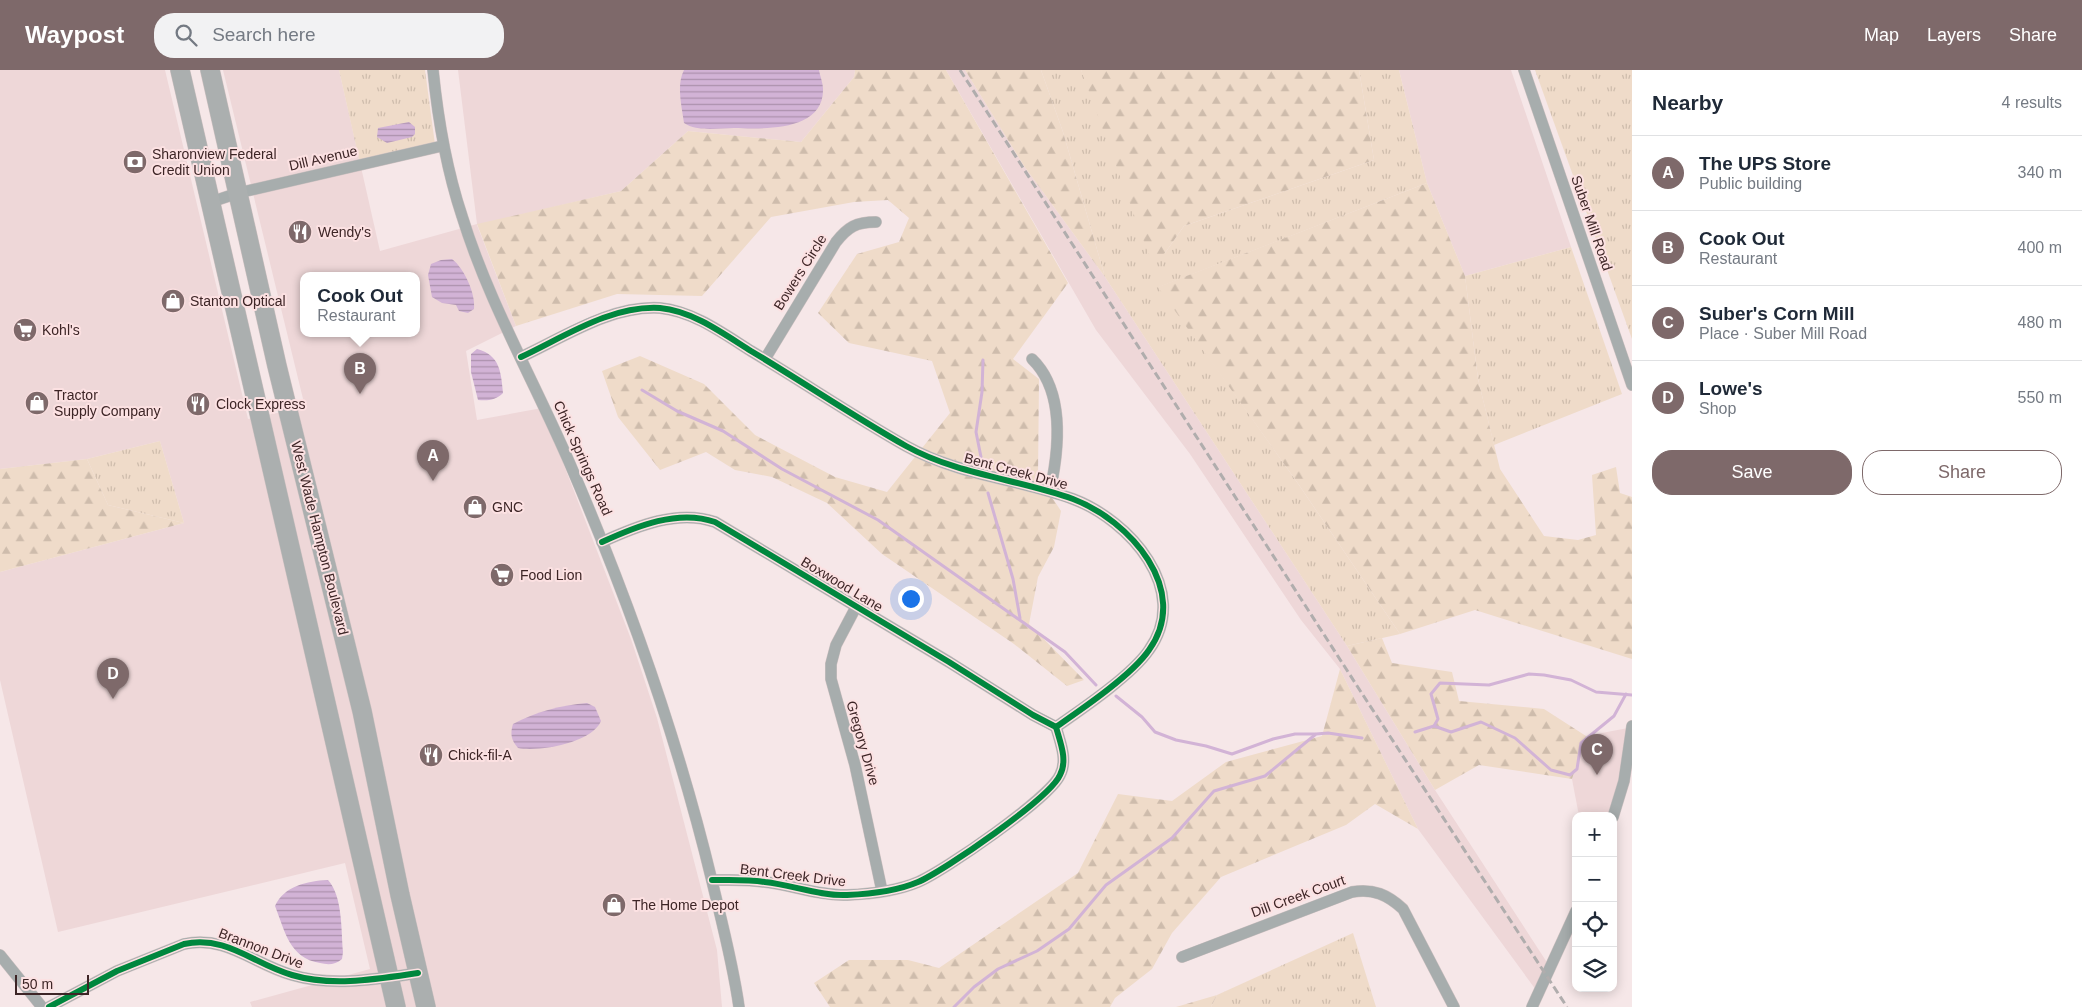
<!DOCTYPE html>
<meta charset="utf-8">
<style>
:root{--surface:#fff;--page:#f2f2f3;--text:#1f2937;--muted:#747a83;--line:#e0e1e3;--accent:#7e696a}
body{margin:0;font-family:Arial,sans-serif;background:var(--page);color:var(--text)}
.controls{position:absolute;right:15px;bottom:15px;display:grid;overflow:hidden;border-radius:10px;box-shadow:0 2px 12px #0003}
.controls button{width:45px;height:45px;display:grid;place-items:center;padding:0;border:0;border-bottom:1px solid var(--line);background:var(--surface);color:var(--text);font:25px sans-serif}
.scale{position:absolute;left:15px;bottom:12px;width:74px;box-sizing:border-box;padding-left:5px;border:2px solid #3d2526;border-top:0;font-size:14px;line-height:18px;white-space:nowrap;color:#3d2526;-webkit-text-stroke:4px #fce1e2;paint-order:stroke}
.you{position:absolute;left:910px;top:528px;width:18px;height:18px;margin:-12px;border:4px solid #fff;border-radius:50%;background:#1a73e8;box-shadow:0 0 0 8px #1a73e833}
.badge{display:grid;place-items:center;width:32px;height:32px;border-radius:50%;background:var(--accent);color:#fff;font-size:16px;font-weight:700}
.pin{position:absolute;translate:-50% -41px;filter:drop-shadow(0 1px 2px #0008)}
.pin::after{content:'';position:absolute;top:26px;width:18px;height:15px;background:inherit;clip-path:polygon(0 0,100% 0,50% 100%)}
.popup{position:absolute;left:300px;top:202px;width:120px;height:65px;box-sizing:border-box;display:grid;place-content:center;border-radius:10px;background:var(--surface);filter:drop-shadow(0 1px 4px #0005);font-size:16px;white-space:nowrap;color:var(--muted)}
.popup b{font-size:19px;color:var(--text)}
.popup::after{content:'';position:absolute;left:50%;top:100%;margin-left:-10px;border:10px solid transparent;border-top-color:var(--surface)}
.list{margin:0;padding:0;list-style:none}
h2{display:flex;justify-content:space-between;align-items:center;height:65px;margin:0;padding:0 20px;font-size:21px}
h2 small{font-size:16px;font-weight:400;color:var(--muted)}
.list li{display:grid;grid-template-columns:32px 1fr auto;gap:15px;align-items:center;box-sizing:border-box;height:75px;padding:0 20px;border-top:1px solid var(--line)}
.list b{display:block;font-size:19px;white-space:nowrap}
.list p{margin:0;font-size:16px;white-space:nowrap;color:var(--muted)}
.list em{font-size:16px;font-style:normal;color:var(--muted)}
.actions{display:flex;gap:10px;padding:15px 20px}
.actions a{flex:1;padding:11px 0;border:1px solid var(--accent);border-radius:20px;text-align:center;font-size:18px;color:var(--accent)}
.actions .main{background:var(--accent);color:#fff}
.icon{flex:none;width:28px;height:28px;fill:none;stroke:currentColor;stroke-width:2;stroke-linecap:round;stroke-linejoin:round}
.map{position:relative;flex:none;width:1632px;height:937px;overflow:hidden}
header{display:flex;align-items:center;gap:30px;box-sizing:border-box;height:70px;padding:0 25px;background:var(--accent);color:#fff}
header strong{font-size:24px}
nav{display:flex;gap:28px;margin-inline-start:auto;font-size:18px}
.search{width:350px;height:45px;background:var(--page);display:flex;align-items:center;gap:12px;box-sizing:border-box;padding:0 18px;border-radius:20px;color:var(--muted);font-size:19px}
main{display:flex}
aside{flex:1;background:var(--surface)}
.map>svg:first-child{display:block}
.built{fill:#eed7d8;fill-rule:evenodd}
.grass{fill:url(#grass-tufts)}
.forest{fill:url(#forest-firs)}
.water{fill:url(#water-rules)}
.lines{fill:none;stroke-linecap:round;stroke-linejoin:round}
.stream{stroke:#d2b3d6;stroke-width:3}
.street-casing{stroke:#cfc2c2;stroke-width:12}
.primary-casing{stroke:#cfc2c2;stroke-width:20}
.street{stroke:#a7adad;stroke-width:11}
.primary{stroke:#abafaf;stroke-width:19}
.rail{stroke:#b0adad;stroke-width:3;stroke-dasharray:8 4;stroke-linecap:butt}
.cycleway-casing{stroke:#fce1e2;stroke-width:9}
.cycleway{stroke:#00873e;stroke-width:6}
.labels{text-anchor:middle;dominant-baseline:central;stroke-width:4;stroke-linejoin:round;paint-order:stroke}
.poi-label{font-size:14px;fill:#3d2526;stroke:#fce1e2;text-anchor:start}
.street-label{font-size:14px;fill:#3d2526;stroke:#fce1e2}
</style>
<header>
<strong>Waypost</strong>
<div class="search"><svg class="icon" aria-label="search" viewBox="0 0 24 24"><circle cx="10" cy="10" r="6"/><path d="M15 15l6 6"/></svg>Search here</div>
<nav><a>Map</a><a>Layers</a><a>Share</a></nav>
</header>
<main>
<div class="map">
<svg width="1632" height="937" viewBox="0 0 1632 937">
<defs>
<pattern id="grass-tufts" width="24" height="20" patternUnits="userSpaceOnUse" patternTransform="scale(1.25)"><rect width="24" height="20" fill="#efdbc9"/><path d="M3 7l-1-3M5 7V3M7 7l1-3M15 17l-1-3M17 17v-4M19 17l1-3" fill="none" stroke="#cebcac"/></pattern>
<pattern id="forest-firs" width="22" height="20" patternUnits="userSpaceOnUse" patternTransform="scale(1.25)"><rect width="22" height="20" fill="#efdbc9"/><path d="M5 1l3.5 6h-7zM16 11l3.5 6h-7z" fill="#cebcac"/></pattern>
<pattern id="water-rules" width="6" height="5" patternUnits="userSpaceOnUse" patternTransform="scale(1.25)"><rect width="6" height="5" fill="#d2b3d6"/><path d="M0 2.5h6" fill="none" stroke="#ac91ad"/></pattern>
</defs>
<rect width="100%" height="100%" fill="#f6e7e8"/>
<!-- built -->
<g class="built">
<path d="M0 0H165L248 349 305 337 223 0H339L380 181 477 154 458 0H855L854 7 801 72 688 61 621 121 477 155 516 256 466 281 477 350 542 338 631 569 657 648 717 880 722 937H252L250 932 370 899 345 793 58 862 0 610V502L184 453 160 371 87 389 0 399ZM304 205H416V263H304Z"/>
<path d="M946 0H965L1024 96 1105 207 1347 576 1435 720 1548 894 1536 920 1418 759 1340 599 1301 550 1190 384 1096 260Z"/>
<path d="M1399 0H1511L1571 177 1465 206 1427 113Z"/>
<path d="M1628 658 1623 700 1610 746H1579L1572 709 1586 666Z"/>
</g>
<!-- grass -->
<g class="grass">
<path d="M339 0H425L436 82 361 98Z"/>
<path d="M1041 0H1081L1165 183 1184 156 1374 90 1359 0H1399L1427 113 1159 217 1299 415 1400 564 1347 576 1105 207 1063 62Z"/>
<path d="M1535 0H1632V269Z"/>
<path d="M1571 177 1622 324 1494 375 1478 309 1465 206Z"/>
<path d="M160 371 184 453 108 435 87 389Z"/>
<path d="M1353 863 1376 937H1211L1217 925Z"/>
</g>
<!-- forest -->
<g class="forest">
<path d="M855 0H946L1068 213 1013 289 1039 309 1038 406 1061 441 1054 477 1038 507 1029 554 1084 610 1067 616 1014 574 882 484 827 433 772 407 735 400 706 382 660 400 618 347 602 301 640 286 704 314 755 365 835 407 887 422 950 343 932 291 849 273 818 243 857 184 899 172 909 148 888 130 854 132 771 147 702 226 617 224 516 256 477 154 621 121 688 61 801 72 854 7Z"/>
<path d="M965 0H1041L1063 62 1105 207 1024 96Z"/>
<path d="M1081 0H1359L1374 90 1184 156 1165 183 1151 191Z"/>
<path d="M1427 113 1465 206 1478 309 1500 399 1544 466 1578 470 1596 465 1592 405 1616 397 1620 423 1632 427V589L1475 540 1400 564 1299 415 1158 217Z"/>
<path d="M87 389 108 435 184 453 0 502V399Z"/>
<path d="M1382 568 1392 593 1452 602 1459 631 1544 639 1586 666 1572 709 1479 695 1435 720 1347 576Z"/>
<path d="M1340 599 1418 759 1375 734 1346 755 1221 807 1172 863 1152 899 1115 928 1110 937H830L814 913 849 890H908L939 898 1078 803 1118 724 1172 731 1226 692 1322 666Z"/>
<path d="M1217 925 1211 937H1176Z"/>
</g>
<!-- water -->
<g class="water">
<path d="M684 0H819C820 6 823 13 823 19 824 62 762 59 734 58 719 58 697 62 684 53 682 37 676 15 684 0Z"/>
<path d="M409 52 415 57V64L412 67 387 73 377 67 378 58Z"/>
<path d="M452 189C464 198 476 224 474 239L468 243 459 241 456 235 442 233 432 227 428 205 431 194 441 190Z"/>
<path d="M477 279C500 285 501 302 503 323 496 330 488 331 478 330L471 302V284Z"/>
<path d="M587 633 595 637 601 651C592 673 539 682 518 678 511 670 510 664 513 654 535 642 562 635 587 633Z"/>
<path d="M328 810C343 827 341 860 343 882L342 889C335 895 328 895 320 893 289 888 285 861 275 836 284 816 307 811 328 810Z"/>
</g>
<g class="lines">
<!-- stream -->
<g class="stream">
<path d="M642 320 677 341 723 361 782 399 878 450 1065 582 1096 615"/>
<path d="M983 397 976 362 982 322 983 290"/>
<path d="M988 423 1013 509 1020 548"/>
<path d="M1116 626 1142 647 1155 662 1176 670 1206 676 1232 684 1273 669 1295 664H1315"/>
<path d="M1434 656 1451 662 1481 652 1515 668 1551 700 1570 705 1577 699 1581 673 1614 646 1626 624"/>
<path d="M1415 662 1434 656 1438 649 1431 624 1440 613 1489 615 1529 604 1544 605 1571 610 1596 622 1632 625"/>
<path d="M954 937 974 917 998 899 1037 881 1069 859 1106 815 1172 768 1214 721 1265 706 1316 664 1328 663 1362 668"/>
</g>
<!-- street casing -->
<g class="street-casing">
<g id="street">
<path d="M433 0C438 50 446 98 462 146 489 234 537 316 573 401 630 534 678 670 712 811 722 853 733 894 739 937"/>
<path d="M1524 0 1632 315"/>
<path d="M211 132 238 123 442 76"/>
<path d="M521 287C564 267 611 235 660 238 693 241 724 264 751 281 803 312 853 346 906 376 958 405 1018 409 1073 429 1129 450 1192 520 1149 580 1132 605 1082 639 1056 657 1060 672 1068 690 1060 705 1050 728 944 801 918 812 897 821 871 824 847 825 820 826 792 815 765 812 747 809 729 810 712 810"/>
<path d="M765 289 836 172C848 157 856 152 876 152"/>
<path d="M1032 289C1065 321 1059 380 1050 421"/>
<path d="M602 472C637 456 678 439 715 452L949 592 1033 645 1056 657"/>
<path d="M856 537 836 575 831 594V609L855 695 882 821"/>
<path d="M1613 747 1624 711 1632 656"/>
<path d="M0 885 42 937"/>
<path d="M1182 887 1352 822C1373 818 1388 825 1403 839L1454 937"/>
<path d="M49 937 117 901 184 874C227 865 253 894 292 905 332 917 377 909 418 903"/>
<path d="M1532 937 1576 841"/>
</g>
</g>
<!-- primary casing -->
<g class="primary-casing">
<g id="primary">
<path d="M180 0 396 937"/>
<path d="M210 0 277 296 362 641 400 825 426 937"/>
</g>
</g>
<!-- street -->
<use href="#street" class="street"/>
<!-- primary -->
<use href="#primary" class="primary"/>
<!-- rail -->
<path class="rail" d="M960 0 1361 622 1567 937"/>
<!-- cycleway casing -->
<g class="cycleway-casing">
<g id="cycleway">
<path d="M521 287C564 267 611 235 660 238 693 241 724 264 751 281 803 312 853 346 906 376 958 405 1018 409 1073 429 1129 450 1192 520 1149 580 1132 605 1082 639 1056 657 1060 672 1068 690 1060 705 1050 728 944 801 918 812 897 821 871 824 847 825 820 826 792 815 765 812 747 809 729 810 712 810"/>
<path d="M602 472C637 456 678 439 715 452L949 592 1033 645 1056 657"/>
<path d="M49 937 117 901 184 874C227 865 253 894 292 905 332 917 377 909 418 903"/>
</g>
</g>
<!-- cycleway -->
<use href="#cycleway" class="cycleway"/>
</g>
<!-- icons -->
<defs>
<g id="bank-disc" transform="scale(1.25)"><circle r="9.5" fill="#7e696a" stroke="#fce1e2"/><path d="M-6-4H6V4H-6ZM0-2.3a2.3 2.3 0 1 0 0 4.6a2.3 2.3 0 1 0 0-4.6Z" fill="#fff"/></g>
<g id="restaurant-disc" transform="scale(1.25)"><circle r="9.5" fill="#7e696a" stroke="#fce1e2"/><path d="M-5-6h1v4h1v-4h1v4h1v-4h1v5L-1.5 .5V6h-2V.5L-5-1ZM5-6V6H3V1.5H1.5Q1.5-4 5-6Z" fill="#fff"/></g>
<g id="shop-disc" transform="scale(1.25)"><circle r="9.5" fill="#7e696a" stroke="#fce1e2"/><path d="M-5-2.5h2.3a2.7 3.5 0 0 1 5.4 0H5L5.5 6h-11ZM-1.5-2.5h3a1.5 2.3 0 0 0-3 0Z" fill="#fff"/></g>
<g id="supermarket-disc" transform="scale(1.25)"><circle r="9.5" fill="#7e696a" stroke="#fce1e2"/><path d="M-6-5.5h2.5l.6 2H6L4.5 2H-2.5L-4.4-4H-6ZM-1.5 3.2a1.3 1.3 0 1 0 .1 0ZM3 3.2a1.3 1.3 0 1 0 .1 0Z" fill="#fff"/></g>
</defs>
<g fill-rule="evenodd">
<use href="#bank-disc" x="135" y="92"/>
<use href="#restaurant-disc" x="300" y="162"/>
<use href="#shop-disc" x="173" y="231"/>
<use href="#supermarket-disc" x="25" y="260"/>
<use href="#shop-disc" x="37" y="333"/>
<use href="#restaurant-disc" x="198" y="334"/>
<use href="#shop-disc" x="475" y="437"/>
<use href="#supermarket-disc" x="502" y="505"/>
<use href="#restaurant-disc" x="431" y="685"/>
<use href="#shop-disc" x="614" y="835"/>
</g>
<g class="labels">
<!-- poi labels -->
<g class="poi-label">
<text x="152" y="84">Sharonview Federal<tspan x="152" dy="16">Credit Union</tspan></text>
<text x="318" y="162">Wendy's</text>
<text x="190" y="231">Stanton Optical</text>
<text x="42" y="260">Kohl's</text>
<text x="54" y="325">Tractor<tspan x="54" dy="16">Supply Company</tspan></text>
<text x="216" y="334">Clock Express</text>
<text x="492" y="437">GNC</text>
<text x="520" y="505">Food Lion</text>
<text x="448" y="685">Chick-fil-A</text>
<text x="632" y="835">The Home Depot</text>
</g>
<!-- street labels -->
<g class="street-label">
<text transform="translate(323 88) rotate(-13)">Dill Avenue</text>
<text transform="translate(1592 153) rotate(71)">Suber Mill Road</text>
<text transform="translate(800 202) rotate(-58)">Bowers Circle</text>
<text transform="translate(583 388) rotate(66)">Chick Springs Road</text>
<text transform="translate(1016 401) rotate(15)">Bent Creek Drive</text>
<text transform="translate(320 468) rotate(76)">West Wade Hampton Boulevard</text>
<text transform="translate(842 514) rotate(31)">Boxwood Lane</text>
<text transform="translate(863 673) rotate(74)">Gregory Drive</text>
<text transform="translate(793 805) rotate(7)">Bent Creek Drive</text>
<text transform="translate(1298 826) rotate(-20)">Dill Creek Court</text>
<text transform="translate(261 878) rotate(21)">Brannon Drive</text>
</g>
</g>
</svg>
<div class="controls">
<button>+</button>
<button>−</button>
<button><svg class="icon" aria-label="locate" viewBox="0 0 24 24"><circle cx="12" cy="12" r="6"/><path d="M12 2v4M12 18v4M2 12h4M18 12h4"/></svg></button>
<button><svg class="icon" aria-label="layers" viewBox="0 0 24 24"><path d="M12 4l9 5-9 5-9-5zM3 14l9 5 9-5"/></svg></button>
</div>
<div class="scale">50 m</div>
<div class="you"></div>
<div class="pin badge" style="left:433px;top:411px">A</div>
<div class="pin badge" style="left:360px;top:324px">B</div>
<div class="popup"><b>Cook Out</b>Restaurant</div>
<div class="pin badge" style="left:1597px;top:705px">C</div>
<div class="pin badge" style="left:113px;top:629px">D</div>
</div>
<aside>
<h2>Nearby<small>4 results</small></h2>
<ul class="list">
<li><span class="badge">A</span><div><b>The UPS Store</b><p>Public building</p></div><em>340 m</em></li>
<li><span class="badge">B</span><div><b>Cook Out</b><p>Restaurant</p></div><em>400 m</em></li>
<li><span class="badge">C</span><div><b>Suber's Corn Mill</b><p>Place · Suber Mill Road</p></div><em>480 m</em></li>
<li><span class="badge">D</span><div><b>Lowe's</b><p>Shop</p></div><em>550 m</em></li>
</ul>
<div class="actions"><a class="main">Save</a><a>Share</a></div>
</aside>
</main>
